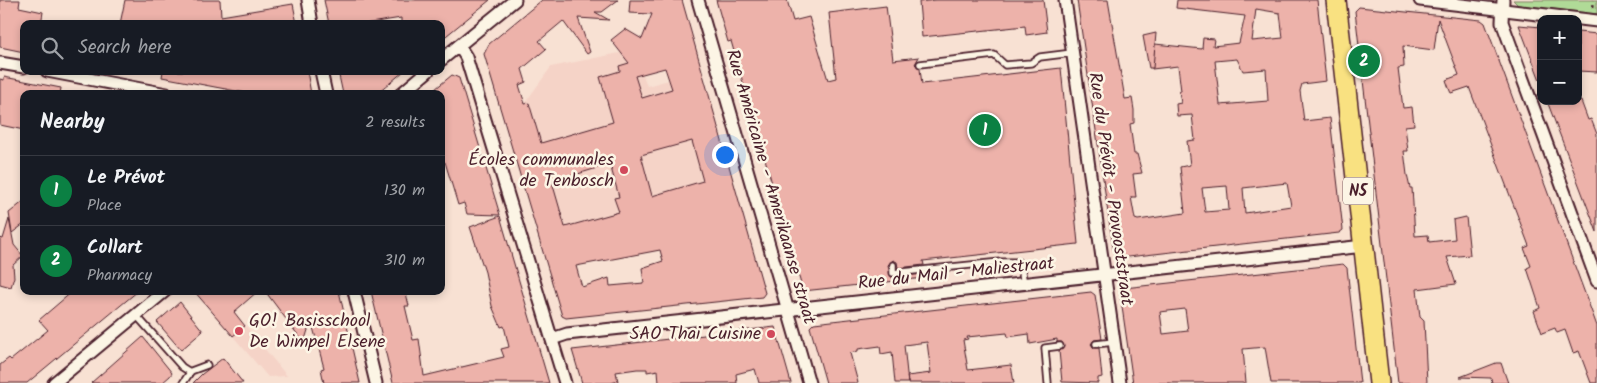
<!DOCTYPE html>
<meta charset="utf-8">
<style>
:root{--surface:#171b24;--page:#242831;--text:#f1f3f6;--muted:#9ea1a6;--line:#363941;--accent:#0b8043}
body{margin:0;font-family:Kalam,sans-serif;background:var(--page);color:var(--text)}
.controls{position:absolute;right:15px;top:15px;display:grid;overflow:hidden;border-radius:10px;box-shadow:0 2px 8px #0003}
.controls button{width:45px;height:45px;display:grid;place-items:center;padding:0;border:0;border-bottom:1px solid var(--line);background:var(--surface);color:var(--text);font:25px sans-serif}
.you{position:absolute;left:724px;top:154px;width:18px;height:18px;margin:-12px;border:4px solid #fff;border-radius:50%;background:#1a73e8;box-shadow:0 0 0 8px #1a73e833}
.badge{display:grid;place-items:center;width:32px;height:32px;border-radius:50%;background:var(--accent);color:#fff;font-size:16px;font-weight:700}
.pin{position:absolute;translate:-50% -50%;border:2px solid #fff;box-shadow:0 1px 5px #0006}
.list{margin:0;padding:0;list-style:none}
h2{display:flex;justify-content:space-between;align-items:center;height:65px;margin:0;padding:0 20px;font-size:21px}
h2 small{font-size:16px;font-weight:400;color:var(--muted)}
.list li{display:grid;grid-template-columns:32px 1fr auto;gap:15px;align-items:center;box-sizing:border-box;height:70px;padding:0 20px;border-top:1px solid var(--line)}
.list b{display:block;font-size:19px;white-space:nowrap}
.list p{margin:0;font-size:16px;white-space:nowrap;color:var(--muted)}
.list em{font-size:16px;font-style:normal;color:var(--muted)}
.icon{flex:none;width:28px;height:28px;fill:none;stroke:currentColor;stroke-width:2;stroke-linecap:round;stroke-linejoin:round}
.map{position:relative;flex:none;width:1597px;height:383px;overflow:hidden}
.search{position:absolute;background:var(--surface);box-shadow:0 2px 8px #0003;left:20px;top:20px;width:425px;height:55px;display:flex;align-items:center;gap:12px;box-sizing:border-box;padding:0 18px;border-radius:10px;color:var(--muted);font-size:19px}
.panel{position:absolute;background:var(--surface);box-shadow:0 2px 8px #0003;left:20px;top:90px;width:425px;height:205px;border-radius:10px}
.map>svg:first-child{display:block}
.built{fill:#f5d3c7}
.green{fill:#b0da97;stroke:#7d7c61}
.building{fill:#edb2aa;stroke:#4a1f2b;fill-rule:evenodd}
.lines{fill:none;stroke-linecap:round;stroke-linejoin:round}
.service-casing{stroke:#4a1f2b;stroke-width:9}
.minor-casing{stroke:#4a1f2b;stroke-width:15}
.primary-casing{stroke:#4a1f2b;stroke-width:22}
.path{stroke:#4a1f2b;stroke-width:2.5;stroke-dasharray:4 4;stroke-linecap:butt}
.service{stroke:#fcf5e5;stroke-width:5.5}
.minor{stroke:#fcf5e5;stroke-width:11}
.primary{stroke:#f9e181;stroke-width:19}
.poi-dot{fill:#d1495b;stroke:#fcf5e5;stroke-width:2}
.labels{text-anchor:middle;dominant-baseline:central;stroke-width:5;stroke-linejoin:round;paint-order:stroke}
.shield{fill:#fcf5e5;stroke:#7f5f63;stroke-width:1}
.shield-label{font-size:16px;font-weight:bold;fill:#4a1f2b}
.poi-label{font-size:18px;fill:#4a1f2b;stroke:#fcf5e5;text-anchor:end}
.street-label{font-size:18px;fill:#4a1f2b;stroke:#fcf5e5}
</style>
<div class="map">
<svg width="1597" height="383" viewBox="0 0 1597 383">
<rect width="100%" height="100%" fill="#f8e1d3"/>
<filter id="ink" filterUnits="userSpaceOnUse"><feTurbulence type="fractalNoise" baseFrequency=".02" numOctaves="2"/><feDisplacementMap in="SourceGraphic" scale="10" xChannelSelector="R" yChannelSelector="G"/><feConvolveMatrix kernelMatrix="1 2 1 2 8 2 1 2 1" color-interpolation-filters="sRGB"/></filter>
<g filter="url(#ink)">
<!-- built -->
<g class="built">
<path d="M634 50 647 86 676 78 709 94 742 211 550 269 506 129 551 67Z"/>
<path d="M194 291H217L287 376 268 377Z"/>
</g>
<!-- green -->
<path class="green" d="M1513 0H1597V14L1518 5Z"/>
<!-- building -->
<g class="building">
<path d="M0 0H20L19 7 43 12 41 24H24V52L0 47Z"/>
<path d="M125 0H220L221 16 293 4 297 24H120Z"/>
<path d="M324 0H490L441 40V24H401V18L364 24H329Z"/>
<path d="M542 0H618L602 12H595L609 20 578 18 590 52 587 54 563 21 539 41 546 49 522 69 526 82 519 85 525 104 529 103 541 143 613 122 600 77 620 71 619 66 629 63 611 40 625 29 642 39 652 14 629 13 630 0H682L765 293 762 297 566 318 562 316 484 54 489 44ZM665 68 672 89 642 98 635 76ZM692 141 703 181 652 196 641 155ZM610 164 619 197 614 198 619 212 565 227 552 182ZM660 250 663 261 642 268 644 283 610 286 609 278 582 287 576 266Z"/>
<path d="M716 0H787L793 21 809 17 828 80 836 78 829 13 886 6 893 60 919 57 915 64 920 69 922 84 1061 68 1078 244 923 261 924 265 898 268 897 262 893 260 888 265 891 277 924 274V278L803 291 731 41 728 42Z"/>
<path d="M936 0H1043L1047 32 1026 35 1025 26 922 37 919 2Z"/>
<path d="M1077 0H1108L1125 99 1132 98 1134 110V123L1130 124 1134 154H1137L1142 173 1133 174 1136 197H1131L1135 219 1138 220 1185 213 1180 167 1190 165 1187 141 1195 140 1192 115 1177 116 1176 104 1181 103 1179 91H1181L1178 66 1152 69 1155 44 1202 49 1203 38 1214 39 1213 46 1239 43 1245 16 1176 8 1177 0H1317L1326 81 1302 84 1300 91 1304 121 1330 118 1343 230 1339 233 1119 258 1114 254ZM1256 9 1280 13 1283 38 1252 41ZM1237 59 1243 71 1266 69 1268 101 1220 105 1215 61ZM1287 183 1291 206 1245 213 1243 188ZM1227 186 1229 210 1205 212 1202 188Z"/>
<path d="M1359 7 1481 20 1485 23 1597 326V383H1591L1579 351 1573 353 1565 330 1557 333 1555 328 1542 333 1534 311 1540 308 1527 268 1531 266 1524 248 1529 246 1469 87 1451 93 1450 91 1446 80 1459 75 1438 19 1434 50 1403 46 1404 67 1398 68 1403 108 1412 107 1414 125 1405 126 1408 151H1404L1407 175 1410 188H1412L1415 236 1428 235 1429 242 1455 239 1453 220 1466 217 1470 255 1447 257 1456 284 1417 289 1420 317 1424 321 1427 383H1398L1355 11Z"/>
<path d="M1519 25 1541 27V80H1540Z"/>
<path d="M1578 32 1597 34V72L1578 71Z"/>
<path d="M1156 33 1153 68H1149L1143 36Z"/>
<path d="M163 71H307L311 94H252L162 77Z"/>
<path d="M338 71H404L377 94H343Z"/>
<path d="M452 75 459 78 500 215 467 214 464 203 458 205 445 162H441V94H429Z"/>
<path d="M4 77 61 88 60 94H24V130L0 125V79L4 80Z"/>
<path d="M1547 101H1581L1588 120 1591 119 1597 134V232Z"/>
<path d="M24 201V224L12 233 9 213Z"/>
<path d="M500 216 549 383H393L371 291H403L406 293 409 306H405L413 340 419 339 424 376 504 357 501 349 509 347 504 326 501 327 492 306 485 272 470 227Z"/>
<path d="M9 219 14 245 23 256 13 265 14 277 11 287 0 284V238L3 239Z"/>
<path d="M1343 264 1347 268 1360 383H1271L1265 347 1243 349 1246 383H1133L1120 293 1124 288ZM1185 309 1188 331 1163 334 1160 312Z"/>
<path d="M73 291H138L27 383H0V365L9 358 11 360 48 330 39 320Z"/>
<path d="M194 291H258L234 312 245 326 233 336Z"/>
<path d="M265 291H339L360 383H324L321 369 324 368 311 320 304 343Z"/>
<path d="M1091 292 1095 295 1102 339 1094 340 1091 344 1094 348H1099L1102 377 1098 378V383L1062 382 1059 351 1064 347 1062 342H1057V339L1030 344 1029 334 1008 337 1007 333 967 337 968 339 963 340 968 370 1011 365 1014 383H908L907 376 931 373 927 342 904 345 908 383H895L892 352 881 354 880 346 858 349V351L850 353 858 383H826L810 327 814 323Z"/>
<path d="M180 302 203 331 181 350 157 322Z"/>
<path d="M775 327 791 383H759L755 369 736 374 737 383H659L658 370 647 372V369H637L616 372 618 381 611 383H582L572 350Z"/>
<path d="M143 337 172 373 170 376 162 383H91Z"/>
<path d="M223 358 243 383H193L202 374Z"/>
<path d="M1496 363H1501L1508 383H1492L1491 378 1460 377Z"/>
</g>
<g class="lines">
<!-- service casing -->
<g class="service-casing">
<g id="service">
<path d="M920 64 994 55 1005 65 1031 63 1040 57 1072 53"/>
<path d="M893 265V273L1000 262H1018L1021 267 1024 284"/>
<path d="M136 315 182 367 190 372"/>
<path d="M1096 344 1114 342"/>
<path d="M183 383 191 371 207 365"/>
<path d="M1048 383 1045 348 1060 346"/>
</g>
</g>
<!-- minor casing -->
<g class="minor-casing">
<g id="minor">
<path d="M308 0 312 24"/>
<path d="M698 0 809 383"/>
<path d="M1065 0 1120 383"/>
<path d="M1420 0 1597 21"/>
<path d="M1503 0 1502 22 1597 281"/>
<path d="M459 46 466 57 565 383"/>
<path d="M441 60 515 0"/>
<path d="M0 63 24 67"/>
<path d="M47 71 167 94"/>
<path d="M321 71 326 94"/>
<path d="M401 94 428 71"/>
<path d="M354 291 376 383"/>
<path d="M552 339 567 334 1364 246"/>
<path d="M54 383 165 291"/>
</g>
</g>
<!-- primary casing -->
<g class="primary-casing">
<path id="primary" d="M1336 0 1379 383"/>
</g>
<!-- path -->
<path class="path" d="M1593 8 1594 0"/>
<!-- service -->
<use href="#service" class="service"/>
<!-- minor -->
<use href="#minor" class="minor"/>
<!-- primary -->
<use href="#primary" class="primary"/>
</g>
</g>
<!-- markers -->
<g class="poi-dot">
<circle cx="624" cy="170" r="5"/>
<circle cx="239" cy="331" r="5"/>
<circle cx="771" cy="334" r="5"/>
</g>
<g class="labels">
<!-- shield labels -->
<rect class="shield" x="1343" y="177.5" width="30" height="27" rx="4"/>
<g class="shield-label">
<text x="1358" y="191">N5</text>
</g>
<!-- poi labels -->
<g class="poi-label">
<text x="614" y="160">Écoles communales<tspan x="614" dy="21">de Tenbosch</tspan></text>
<text x="249" y="321" text-anchor="start">GO! Basisschool<tspan x="249" dy="21">De Wimpel Elsene</tspan></text>
<text x="761" y="334">SAO Thai Cuisine</text>
</g>
<!-- street labels -->
<g class="street-label">
<text transform="translate(770 187) rotate(74)">Rue Américaine - Amerikaanse straat</text>
<text transform="translate(1110 189) rotate(82)">Rue du Prévôt - Provooststraat</text>
<text transform="translate(956 274) rotate(-6)">Rue du Mail - Maliestraat</text>
</g>
</g>
</svg>
<div class="controls">
<button>+</button>
<button>−</button>
</div>
<div class="you"></div>
<div class="pin badge" style="left:985px;top:130px">1</div>
<div class="pin badge" style="left:1364px;top:61px">2</div>
<div class="search"><svg class="icon" aria-label="search" viewBox="0 0 24 24"><circle cx="10" cy="10" r="6"/><path d="M15 15l6 6"/></svg>Search here</div>
<section class="panel">
<h2>Nearby<small>2 results</small></h2>
<ul class="list">
<li><span class="badge">1</span><div><b>Le Prévot</b><p>Place</p></div><em>130 m</em></li>
<li><span class="badge">2</span><div><b>Collart</b><p>Pharmacy</p></div><em>310 m</em></li>
</ul>
</section>
</div>
